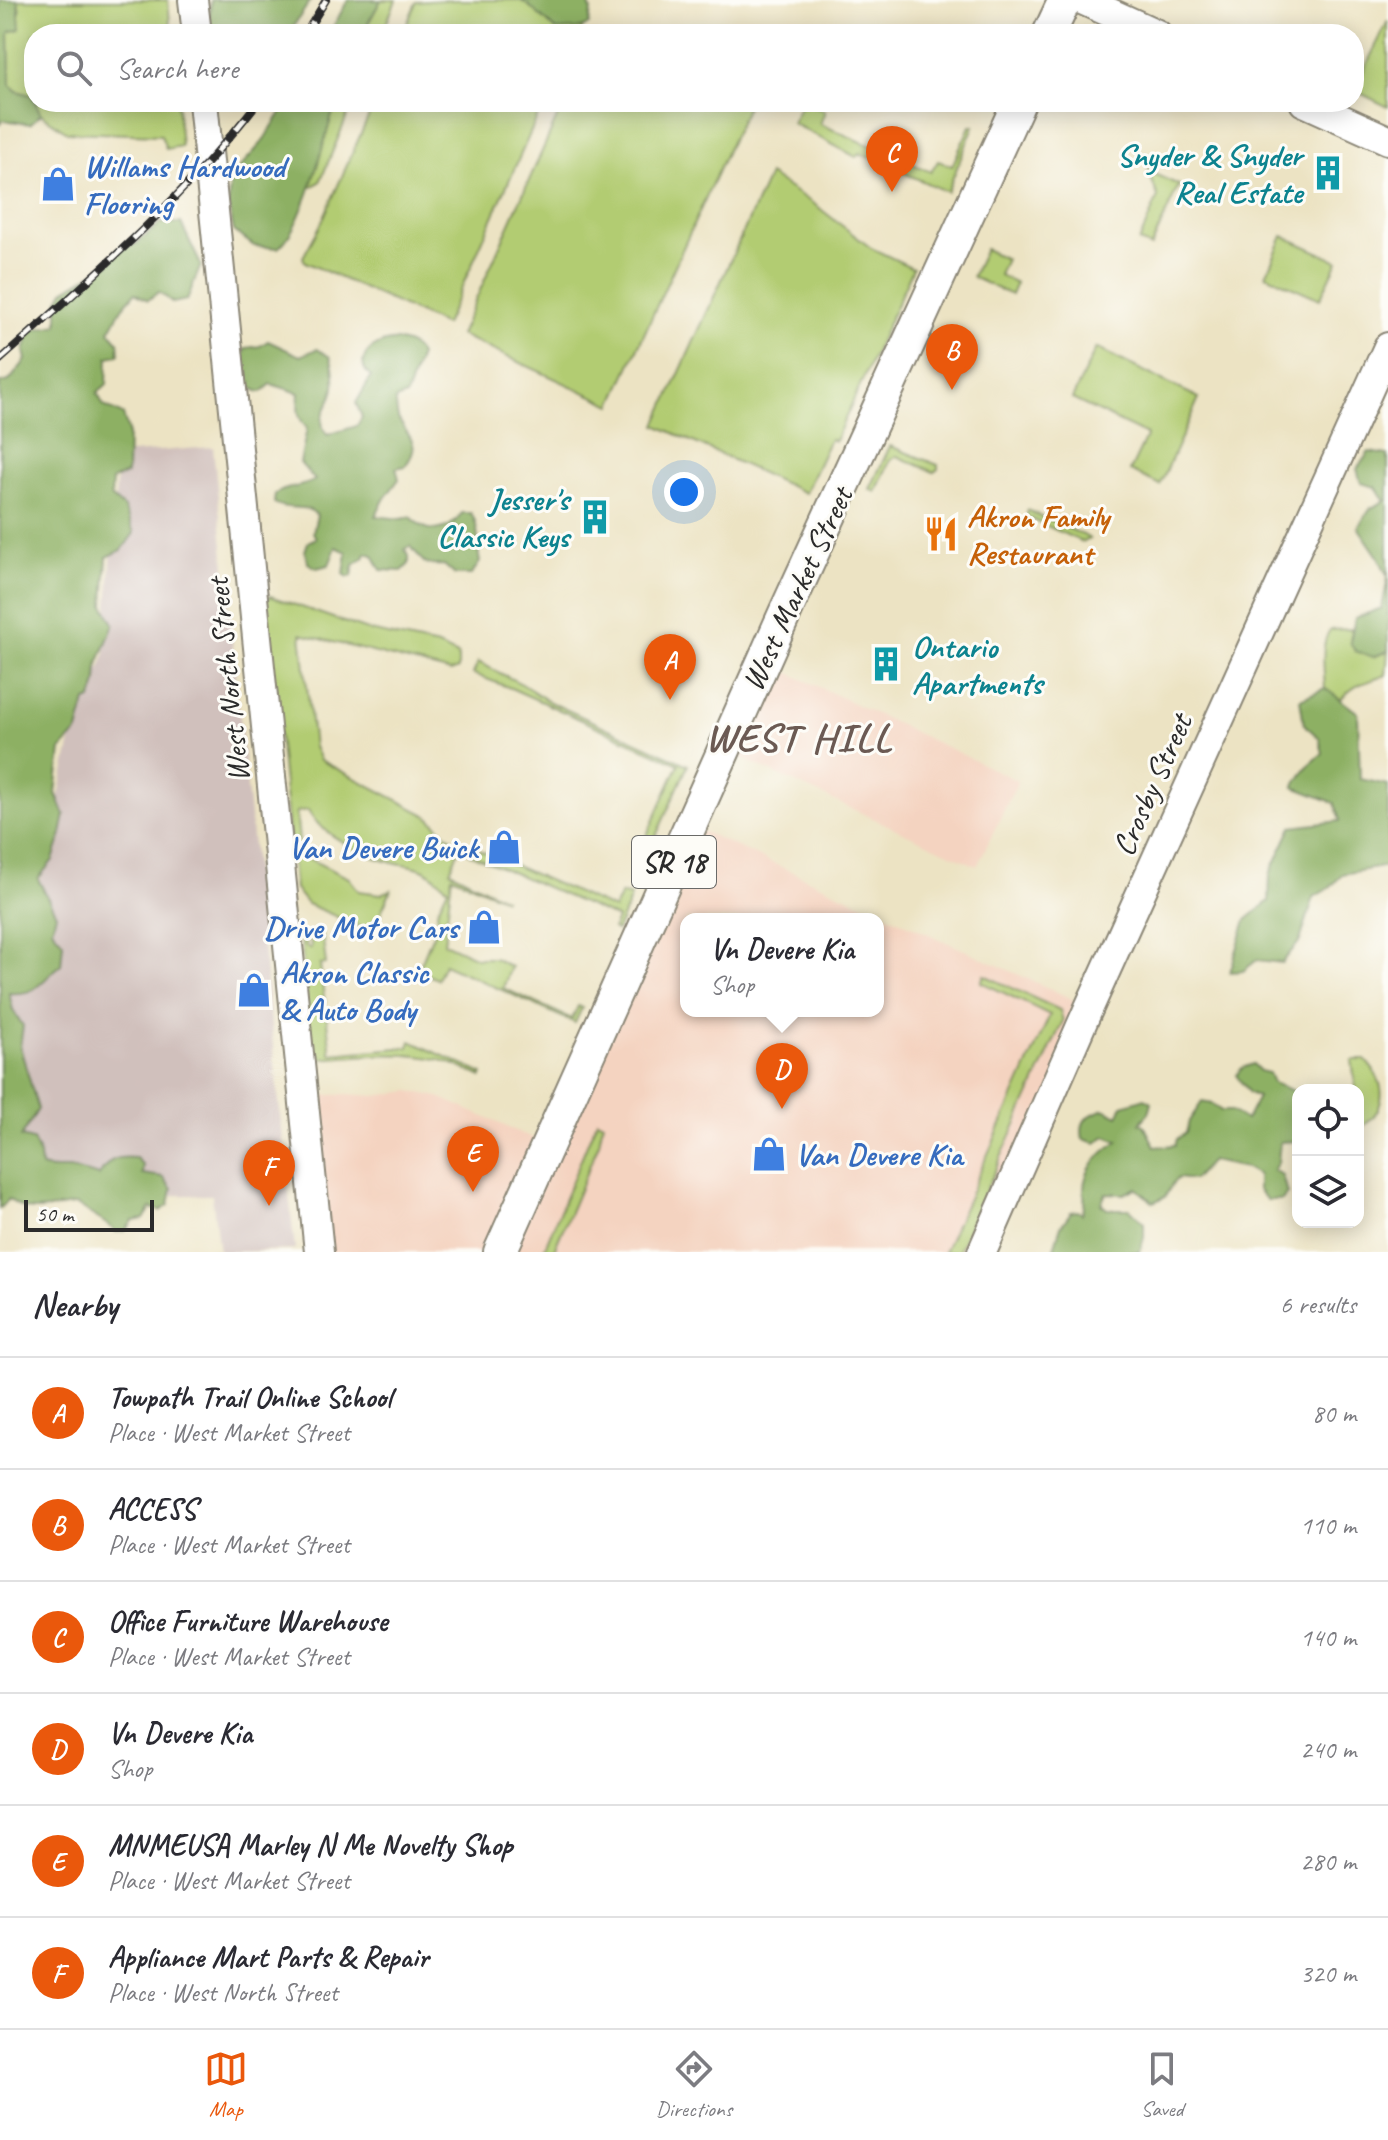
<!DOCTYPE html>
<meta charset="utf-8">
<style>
:root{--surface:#fff;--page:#f2f2f3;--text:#2b2b33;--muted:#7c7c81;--line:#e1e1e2;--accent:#ea580c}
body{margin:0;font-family:Caveat,sans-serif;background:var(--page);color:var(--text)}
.controls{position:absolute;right:24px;bottom:24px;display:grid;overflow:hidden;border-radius:16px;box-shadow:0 4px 20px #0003}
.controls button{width:72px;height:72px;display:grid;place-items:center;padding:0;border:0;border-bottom:2px solid var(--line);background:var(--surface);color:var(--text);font:40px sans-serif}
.scale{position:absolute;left:24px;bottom:20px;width:130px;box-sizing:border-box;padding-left:8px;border:4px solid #2b2b2b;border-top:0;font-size:22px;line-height:28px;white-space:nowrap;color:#2b2b2b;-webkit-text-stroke:6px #fdfcf7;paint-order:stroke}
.you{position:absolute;left:684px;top:492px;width:28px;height:28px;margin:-20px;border:6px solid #fff;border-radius:50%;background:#1a73e8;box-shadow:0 0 0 12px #1a73e833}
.badge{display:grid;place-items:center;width:52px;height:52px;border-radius:50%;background:var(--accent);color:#fff;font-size:26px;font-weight:700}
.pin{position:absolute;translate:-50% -66px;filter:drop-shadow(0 2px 4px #0008)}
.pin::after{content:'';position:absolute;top:42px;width:28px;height:24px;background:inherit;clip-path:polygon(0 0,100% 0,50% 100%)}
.popup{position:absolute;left:680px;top:913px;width:204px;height:104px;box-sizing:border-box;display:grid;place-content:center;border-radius:16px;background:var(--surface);filter:drop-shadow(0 2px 6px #0005);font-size:26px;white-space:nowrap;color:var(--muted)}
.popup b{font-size:30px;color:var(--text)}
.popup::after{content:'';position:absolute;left:50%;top:100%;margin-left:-16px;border:16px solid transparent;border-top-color:var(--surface)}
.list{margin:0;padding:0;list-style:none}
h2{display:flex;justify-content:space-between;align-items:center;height:104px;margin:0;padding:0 32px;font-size:34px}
h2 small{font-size:26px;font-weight:400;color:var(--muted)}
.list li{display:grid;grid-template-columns:52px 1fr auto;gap:24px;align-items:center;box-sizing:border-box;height:112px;padding:0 32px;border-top:2px solid var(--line)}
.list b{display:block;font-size:30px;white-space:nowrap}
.list p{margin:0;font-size:26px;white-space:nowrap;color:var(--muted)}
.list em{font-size:26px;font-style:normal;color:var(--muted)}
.icon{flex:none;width:44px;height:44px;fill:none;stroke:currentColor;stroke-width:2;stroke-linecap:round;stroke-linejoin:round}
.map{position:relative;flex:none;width:1388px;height:1252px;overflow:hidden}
.search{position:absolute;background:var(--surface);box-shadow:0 4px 20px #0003;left:24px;right:24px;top:24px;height:88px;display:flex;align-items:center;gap:20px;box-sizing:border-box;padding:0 28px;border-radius:32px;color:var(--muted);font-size:30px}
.sheet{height:776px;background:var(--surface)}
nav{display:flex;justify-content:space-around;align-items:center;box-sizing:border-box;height:112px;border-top:2px solid var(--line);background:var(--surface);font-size:22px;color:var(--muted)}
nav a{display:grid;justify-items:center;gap:4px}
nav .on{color:var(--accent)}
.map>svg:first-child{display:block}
.built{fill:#f4d3c0;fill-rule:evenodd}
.industrial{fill:#d0c0bc}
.green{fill:#b2cc72;stroke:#6e7c4e;stroke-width:2}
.forest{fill:#8db064;stroke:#5c6e48;stroke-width:2}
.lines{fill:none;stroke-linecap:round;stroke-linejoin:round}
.secondary-casing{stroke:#8c8777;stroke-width:32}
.primary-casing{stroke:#8c8777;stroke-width:36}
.secondary{stroke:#fff;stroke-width:28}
.primary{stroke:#fff;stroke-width:32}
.rail-casing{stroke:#2b2b2b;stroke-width:8}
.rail{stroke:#fdfcf7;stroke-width:5;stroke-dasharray:15;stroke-linecap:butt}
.labels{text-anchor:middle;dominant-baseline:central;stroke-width:6;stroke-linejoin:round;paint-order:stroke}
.shield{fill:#fdfcf7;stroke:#6a6a68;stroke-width:2}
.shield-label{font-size:30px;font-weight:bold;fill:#2b2b2b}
.culture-label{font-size:32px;font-weight:bold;fill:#0d838f;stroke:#fdfcf7;text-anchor:end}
.shop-label{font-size:32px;font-weight:bold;fill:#366cbe;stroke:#fdfcf7;text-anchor:start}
.food-label{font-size:32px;font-weight:bold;fill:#c56008;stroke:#fdfcf7;text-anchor:start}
.street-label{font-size:32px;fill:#2b2b2b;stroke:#fdfcf7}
.district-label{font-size:40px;font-weight:bold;letter-spacing:2px;fill:#6b5a53;stroke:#fdfcf7}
</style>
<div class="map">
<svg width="1388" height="1252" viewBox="0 0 1388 1252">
<rect width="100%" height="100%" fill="#fdfcf7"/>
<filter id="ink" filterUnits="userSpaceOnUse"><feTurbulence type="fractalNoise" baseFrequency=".0125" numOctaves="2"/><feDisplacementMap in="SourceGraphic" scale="16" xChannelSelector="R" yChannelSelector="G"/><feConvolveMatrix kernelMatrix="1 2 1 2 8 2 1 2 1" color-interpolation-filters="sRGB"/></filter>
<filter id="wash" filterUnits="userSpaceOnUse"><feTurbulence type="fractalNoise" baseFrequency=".006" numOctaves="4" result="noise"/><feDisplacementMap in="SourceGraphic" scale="32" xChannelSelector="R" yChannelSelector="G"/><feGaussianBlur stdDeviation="1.8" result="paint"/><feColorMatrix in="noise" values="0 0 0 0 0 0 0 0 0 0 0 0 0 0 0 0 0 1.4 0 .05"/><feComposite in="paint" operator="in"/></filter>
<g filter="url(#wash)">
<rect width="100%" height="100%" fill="#ece3c3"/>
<!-- built -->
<g class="built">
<path d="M781 669 1018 781 977 866 741 758Z"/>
<path d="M691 826 1070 998 1087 1012 982 1252H319L303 1097 346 1094 375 1096 410 1091 439 1097 548 1145ZM686 919H878V1011H686Z"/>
</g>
<!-- industrial -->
<path class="industrial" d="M213 447 276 1075 295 1250 219 1252 212 1195 20 1196 0 959 39 886 86 673 100 668 105 655 118 454Z"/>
<!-- green -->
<g class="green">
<path d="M18 0H168L171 34H34V100L31 95 17 91 10 85 9 31 20 12Z"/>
<path d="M381 0H396L382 34H362Z"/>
<path d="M442 0H519L528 5 556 30 583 27 580 34H403L416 2Z"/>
<path d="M1388 21V107L1354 90Z"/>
<path d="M35 102H177L181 146 166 149 161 135 67 132 41 114Z"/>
<path d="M336 102H353L320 182 309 188Z"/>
<path d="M375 102H544L445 325 305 262 303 257 320 226Z"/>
<path d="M564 102H749L612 405 460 335Z"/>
<path d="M802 102H812V104L825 111 820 124 931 172 938 161 952 166 970 126H974L947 192 859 153 856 157 792 123Z"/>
<path d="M1154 156 1158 158 1152 173 1179 185 1151 247 1139 242 1158 197 1148 170Z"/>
<path d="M769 175 814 204 871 248 913 268 835 441 830 439 805 493 656 425Z"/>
<path d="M1283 236 1338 261 1320 299 1266 275Z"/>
<path d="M985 249 1006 259 999 275 1016 283 1011 295 972 277Z"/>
<path d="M1096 348 1199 398 1160 485 1130 471 1147 435 1072 399Z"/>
<path d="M890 446 938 465V469L934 472 897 456 890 460 876 492 870 489Z"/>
<path d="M1027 510 1083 535 1090 539 1082 542 1027 517Z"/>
<path d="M270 596 370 631 438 646 458 655V669L451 672 301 634 314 747 320 760 428 816 449 837 614 909 621 894 631 897 617 931 613 929 617 918 459 849 450 871 505 899 452 876 444 943 477 958H494L511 967 503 988 572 1019 578 1006 582 1008 575 1023 444 964 437 979 418 971 438 922 437 911 448 888C440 882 432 873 422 869 410 864 398 864 386 861 363 856 317 831 308 810L296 812 300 849 307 858 349 878 359 891 381 894 391 890 372 932 307 904 295 889 265 601Z"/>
<path d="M1352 629 1350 642 1373 657 1388 651 1386 675C1364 684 1358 681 1340 700L1325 688C1324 671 1320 643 1330 630Z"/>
<path d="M478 662 522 684 550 702 688 765 642 867 632 868 679 764 513 689 473 674Z"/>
<path d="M322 932 326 964 320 965 331 1054 409 1047 411 1041 483 1074 482 1077C469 1071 455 1064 441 1060 400 1050 359 1056 317 1059L316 1052 310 1053 301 938 304 934 307 948H311L310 933Z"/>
<path d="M984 975 1060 1010 1063 1021 958 1252H944L1050 1015 981 982Z"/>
<path d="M1352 1060H1365C1388 1084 1388 1110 1359 1129L1358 1090H1356Z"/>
<path d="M597 1120 603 1123 599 1143 554 1250 543 1252Z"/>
</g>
<!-- forest -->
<g class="forest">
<path d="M0 0H18L20 29 9 32 10 85 17 91 31 95 41 114 30 124 3 120 0 124Z"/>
<path d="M211 0H311L288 34H208Z"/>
<path d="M348 0H381L362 34H329Z"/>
<path d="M520 0H587L591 10 589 25 577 29 556 30 528 5Z"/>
<path d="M288 102H336C325 135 304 229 278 248L254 246 234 231 228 204 231 177 261 144Z"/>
<path d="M160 223H181L201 265 187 300 173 303 159 292 148 300 135 293 122 308 109 331 118 341 119 355 108 357 107 384 97 393 104 406 123 415 128 431 127 474 112 480 111 497 124 508 134 533 122 550 107 557 104 605 114 624 98 664 97 683 92 699 86 701 78 731 61 750 56 793 65 815 60 839 53 860 38 879 56 914 52 929 63 942 61 965C39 982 39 995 9 993L13 1010 23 1026 20 1047 38 1109 21 1137 33 1140 40 1155 41 1167C50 1170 54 1169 63 1169 75 1168 88 1173 99 1176 109 1158 116 1156 136 1158L143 1165 142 1174 163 1177 172 1189 169 1205 160 1211 151 1208 144 1219 133 1221 125 1231 116 1232C104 1220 90 1215 77 1205 50 1206 31 1219 9 1199L0 1209V383L9 381 26 360 24 351 30 330 58 325V302L64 291 111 262 118 249 136 244Z"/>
<path d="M268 341 300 356 317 349 330 357C334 367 335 377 334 388 331 406 314 417 327 435L357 426 362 417 356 403 371 377C342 352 403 323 420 355L406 396 395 400C397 406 396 415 399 420 410 439 422 444 405 466L396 468 399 479 385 498 375 516 401 519 411 517C427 535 447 534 462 513H471C481 529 476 545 480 562L471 575H455L444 565C420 567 424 560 410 546L405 549 409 556V564L402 571 381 570 373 555 366 553 364 558 354 565 352 576 348 577 344 574 347 552 336 547 329 565 317 568 308 563 305 551 308 542 316 538 313 532 317 515C303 502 289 512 274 503L275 494C287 486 302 488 315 480L300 463 307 428C296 417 298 407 299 393L271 384 262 392C243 389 241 375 237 358L246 348 260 346Z"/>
<path d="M1369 452 1388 455V651L1373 657 1355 651 1350 642 1355 618 1382 608 1388 577 1379 558 1358 527 1371 508 1385 501 1376 487 1361 483 1357 469Z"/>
<path d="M1325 688 1358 713 1360 779 1388 785V866L1342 874 1331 887 1314 897 1300 941 1282 963 1257 960 1243 971 1230 972 1246 920 1269 901 1270 874 1292 827 1340 821 1335 803 1294 787 1306 768 1323 753 1319 738 1304 724 1300 699Z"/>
<path d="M1253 1064 1260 1071 1269 1073 1273 1083 1298 1093V1141L1280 1142 1278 1163 1273 1170 1282 1175 1287 1193 1282 1200H1267L1258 1190V1175L1246 1168 1211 1161 1193 1180 1178 1178 1172 1184 1165 1197 1153 1202 1136 1188 1124 1194 1106 1193 1101 1204 1107 1209H1130L1144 1223V1237L1140 1252H1056L1054 1248 1061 1226 1071 1212 1078 1211 1082 1214C1086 1205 1084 1198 1084 1188 1085 1167 1101 1152 1118 1141L1106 1136 1096 1143 1083 1139C1079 1120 1087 1116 1104 1109L1118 1116 1123 1105 1145 1098 1152 1102 1149 1113 1140 1123 1144 1125 1155 1147 1175 1145 1177 1139 1186 1133 1189 1121 1202 1102 1213 1104 1221 1111H1231L1246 1120 1258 1097 1249 1093 1236 1075 1242 1068Z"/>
</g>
</g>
<g filter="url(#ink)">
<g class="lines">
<!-- secondary casing -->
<g class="secondary-casing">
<g id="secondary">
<path d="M193 0 197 34"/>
<path d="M1082 0 1157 34"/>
<path d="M203 102 319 1252"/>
<path d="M1304 102 1388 140"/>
<path d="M982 1252 1087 1012 1388 347"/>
</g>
</g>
<!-- primary casing -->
<g class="primary-casing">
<g id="primary">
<path d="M1049 34 1065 0"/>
<path d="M500 1252 785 613 1019 102"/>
</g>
</g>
<!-- secondary -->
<use href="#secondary" class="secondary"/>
<!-- primary -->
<use href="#primary" class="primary"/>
<!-- rail casing -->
<g class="rail-casing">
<g id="rail">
<path d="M305 34 326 0"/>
<path d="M0 360C91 279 183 199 258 102"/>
</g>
</g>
<!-- rail -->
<use href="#rail" class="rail"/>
</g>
</g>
<!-- icons -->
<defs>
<g id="building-bare" transform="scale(2.76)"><path d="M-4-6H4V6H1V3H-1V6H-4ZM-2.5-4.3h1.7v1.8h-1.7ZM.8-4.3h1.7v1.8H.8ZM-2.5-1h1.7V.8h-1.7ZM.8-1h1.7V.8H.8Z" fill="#0f9aa8" stroke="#fdfcf7" stroke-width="2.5" paint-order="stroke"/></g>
<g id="shop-bare" transform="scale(2.76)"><path d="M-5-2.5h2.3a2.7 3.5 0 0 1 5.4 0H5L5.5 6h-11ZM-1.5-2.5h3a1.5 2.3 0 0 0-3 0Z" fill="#3f7fe0" stroke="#fdfcf7" stroke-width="2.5" paint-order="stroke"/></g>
<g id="restaurant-bare" transform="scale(2.76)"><path d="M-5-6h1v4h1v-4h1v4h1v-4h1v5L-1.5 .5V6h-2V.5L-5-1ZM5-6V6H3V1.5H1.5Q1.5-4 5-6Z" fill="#e8710a" stroke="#fdfcf7" stroke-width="2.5" paint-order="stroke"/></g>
</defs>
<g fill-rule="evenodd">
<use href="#building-bare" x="1328" y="173"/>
<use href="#shop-bare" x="58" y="184"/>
<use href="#building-bare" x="595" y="517"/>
<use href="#restaurant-bare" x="941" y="534"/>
<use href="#building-bare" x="886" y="664"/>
<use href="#shop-bare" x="504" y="847"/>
<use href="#shop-bare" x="484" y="927"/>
<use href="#shop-bare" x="254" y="990"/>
<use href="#shop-bare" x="769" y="1154"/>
</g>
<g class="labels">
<!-- shield labels -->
<rect class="shield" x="632" y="836" width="84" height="52" rx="6"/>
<g class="shield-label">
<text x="674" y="862">SR 18</text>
</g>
<!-- culture labels -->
<g class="culture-label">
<text x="1302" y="155">Snyder &amp; Snyder<tspan x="1302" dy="37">Real Estate</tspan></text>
<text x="569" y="499">Jesser's<tspan x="569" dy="37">Classic Keys</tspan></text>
<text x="912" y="646" text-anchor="start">Ontario<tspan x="912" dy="37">Apartments</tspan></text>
</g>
<!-- shop labels -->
<g class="shop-label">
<text x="84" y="166">Willams Hardwood<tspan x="84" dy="37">Flooring</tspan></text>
<text x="478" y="847" text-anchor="end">Van Devere Buick</text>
<text x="458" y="927" text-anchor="end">Drive Motor Cars</text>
<text x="280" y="972">Akron Classic<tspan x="280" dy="37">&amp; Auto Body</tspan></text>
<text x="795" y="1154">Van Devere Kia</text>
</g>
<!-- food labels -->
<g class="food-label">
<text x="967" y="516">Akron Family<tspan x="967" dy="37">Restaurant</tspan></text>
</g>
<!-- street labels -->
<g class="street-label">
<text transform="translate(797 589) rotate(-65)">West Market Street</text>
<text transform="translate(228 680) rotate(-96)">West North Street</text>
<text transform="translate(1152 785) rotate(-66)">Crosby Street</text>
</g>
<!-- district labels -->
<g class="district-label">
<text x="799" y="738">WEST HILL</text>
</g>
</g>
</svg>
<div class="controls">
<button><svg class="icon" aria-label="locate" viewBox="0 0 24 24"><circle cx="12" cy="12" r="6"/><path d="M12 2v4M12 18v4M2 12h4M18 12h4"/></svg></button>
<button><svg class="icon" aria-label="layers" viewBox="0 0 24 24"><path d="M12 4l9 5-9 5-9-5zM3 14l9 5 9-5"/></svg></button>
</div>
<div class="scale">50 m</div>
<div class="you"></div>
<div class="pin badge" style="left:670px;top:700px">A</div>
<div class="pin badge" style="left:952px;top:390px">B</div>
<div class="pin badge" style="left:892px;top:192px">C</div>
<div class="pin badge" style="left:782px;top:1109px">D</div>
<div class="popup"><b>Vn Devere Kia</b>Shop</div>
<div class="pin badge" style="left:473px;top:1192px">E</div>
<div class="pin badge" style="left:269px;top:1206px">F</div>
<div class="search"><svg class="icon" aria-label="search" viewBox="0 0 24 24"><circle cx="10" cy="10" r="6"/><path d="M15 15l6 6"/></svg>Search here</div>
</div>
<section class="sheet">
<h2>Nearby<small>6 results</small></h2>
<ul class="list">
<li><span class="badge">A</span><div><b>Towpath Trail Online School</b><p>Place · West Market Street</p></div><em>80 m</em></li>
<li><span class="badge">B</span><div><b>ACCESS</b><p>Place · West Market Street</p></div><em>110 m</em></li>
<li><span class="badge">C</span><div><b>Office Furniture Warehouse</b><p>Place · West Market Street</p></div><em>140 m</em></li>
<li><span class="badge">D</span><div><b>Vn Devere Kia</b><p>Shop</p></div><em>240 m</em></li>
<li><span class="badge">E</span><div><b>MNMEUSA Marley N Me Novelty Shop</b><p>Place · West Market Street</p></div><em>280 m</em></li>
<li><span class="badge">F</span><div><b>Appliance Mart Parts &amp; Repair</b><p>Place · West North Street</p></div><em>320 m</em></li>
</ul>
</section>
<nav>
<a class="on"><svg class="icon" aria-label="map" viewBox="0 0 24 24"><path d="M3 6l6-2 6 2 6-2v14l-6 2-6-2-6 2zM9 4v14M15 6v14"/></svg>Map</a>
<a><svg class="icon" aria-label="directions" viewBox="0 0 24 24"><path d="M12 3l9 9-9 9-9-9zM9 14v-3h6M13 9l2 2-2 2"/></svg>Directions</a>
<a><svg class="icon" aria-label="saved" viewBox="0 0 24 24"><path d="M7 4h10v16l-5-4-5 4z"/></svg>Saved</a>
</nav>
